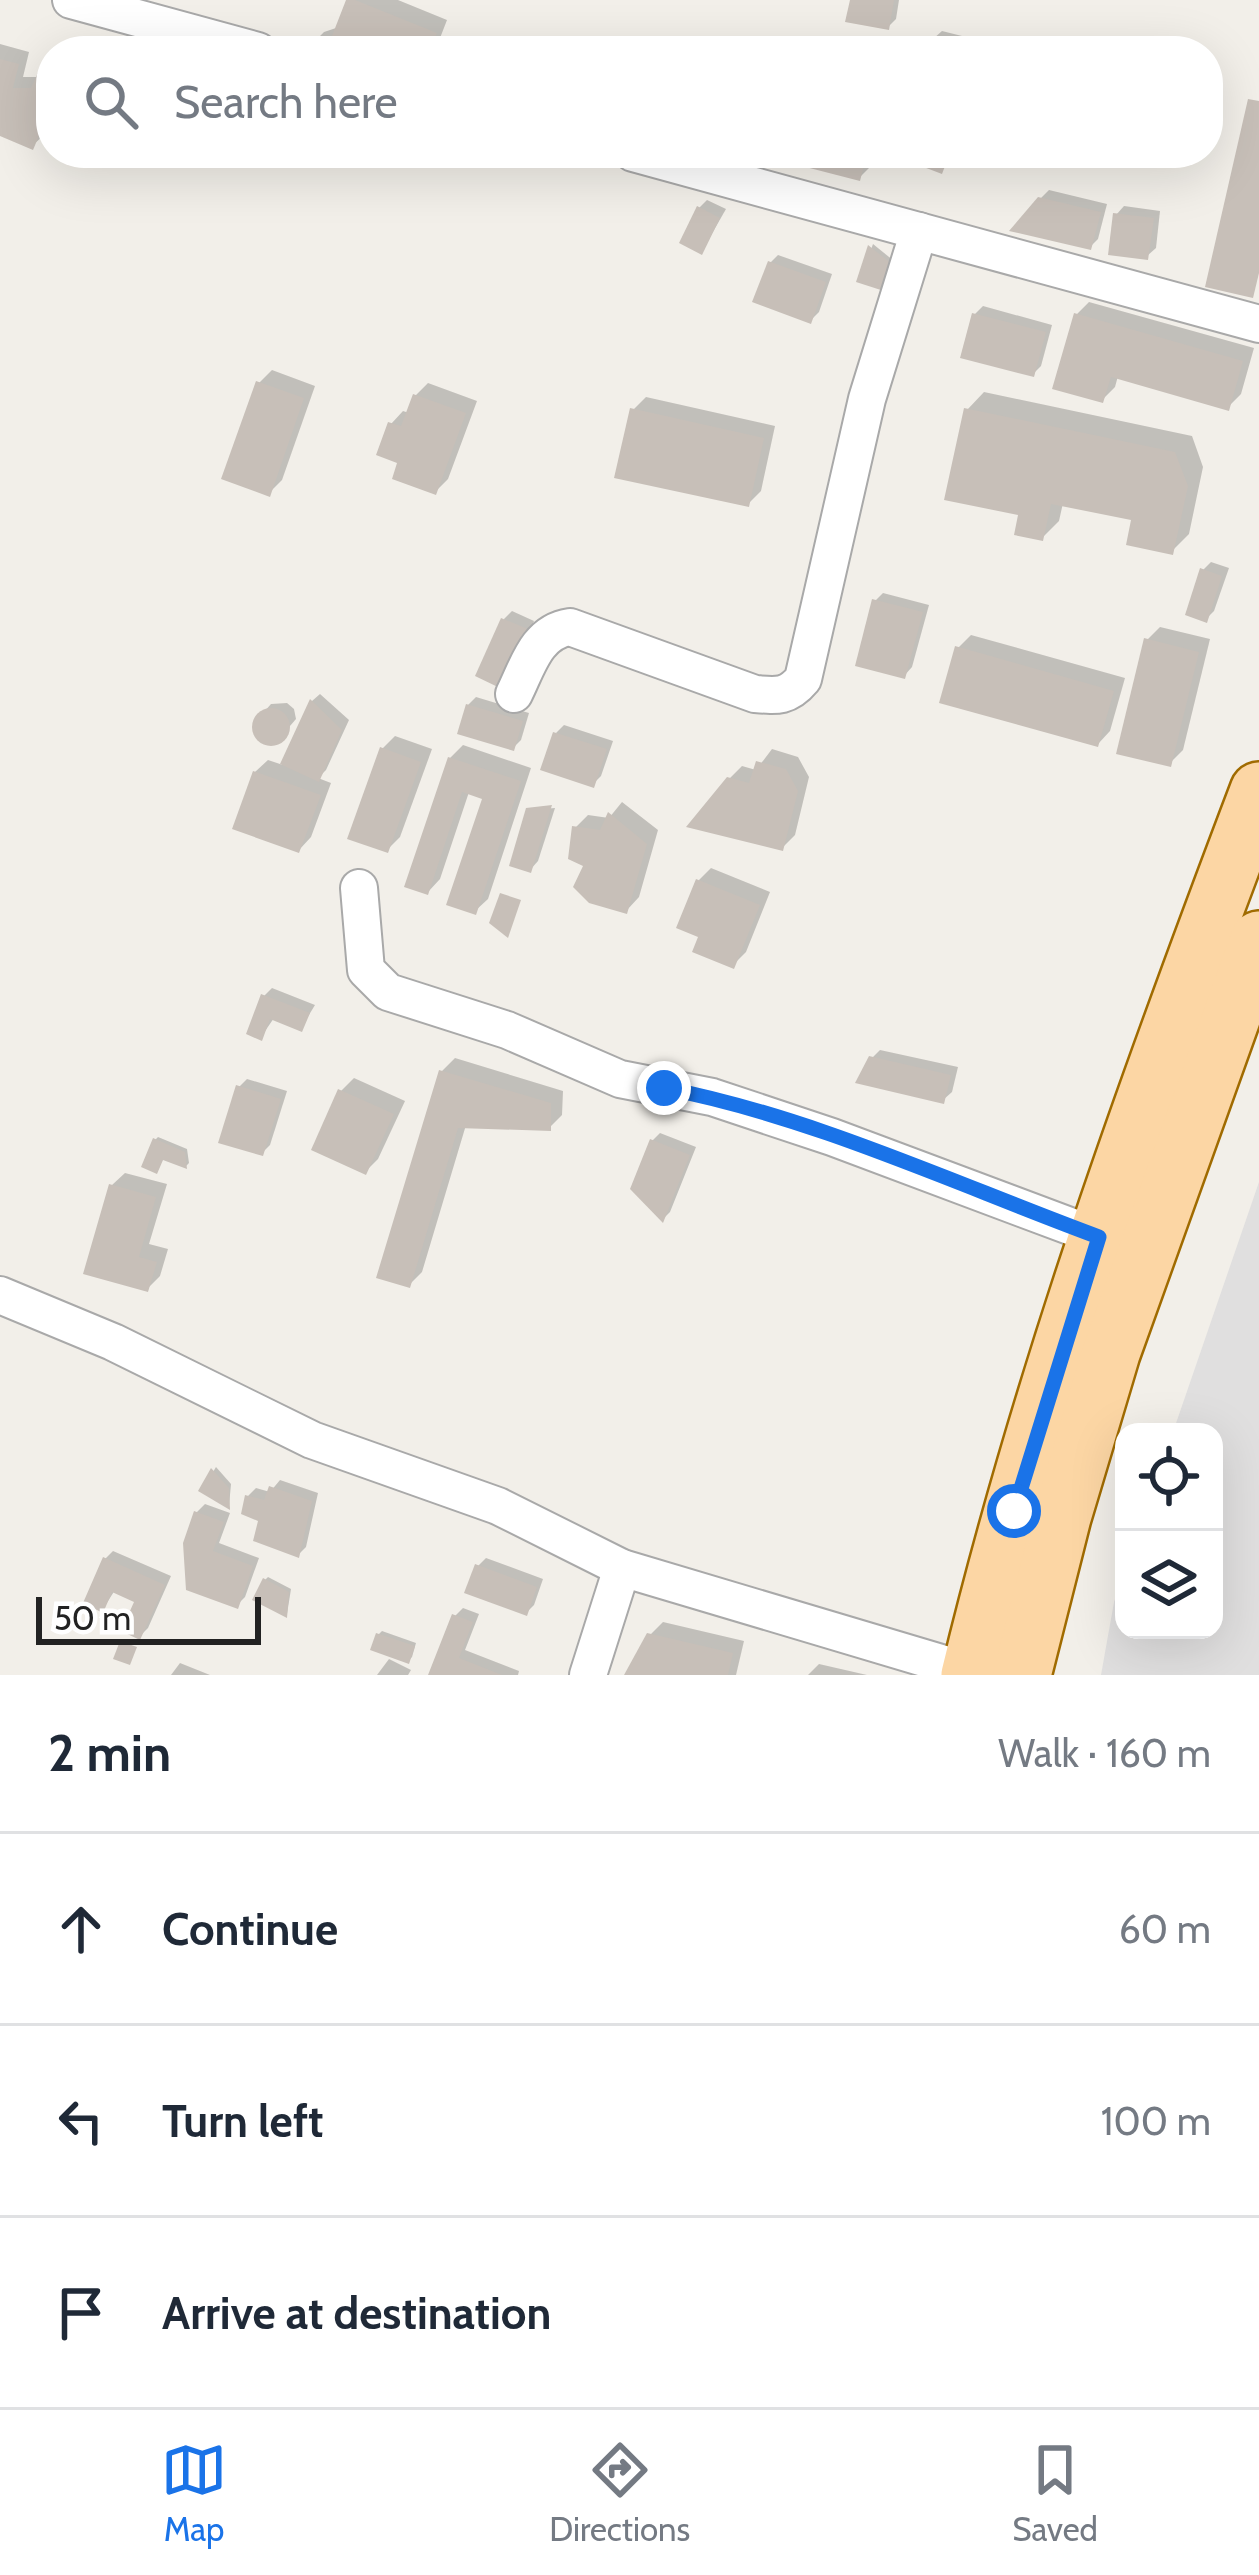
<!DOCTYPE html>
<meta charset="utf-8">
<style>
:root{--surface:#fff;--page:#f6f6f7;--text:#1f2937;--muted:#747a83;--line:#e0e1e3;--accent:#1a73e8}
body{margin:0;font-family:Cabin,sans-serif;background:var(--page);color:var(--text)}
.controls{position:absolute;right:36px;bottom:36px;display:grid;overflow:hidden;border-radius:24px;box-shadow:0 12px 48px #0002}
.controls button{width:108px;height:108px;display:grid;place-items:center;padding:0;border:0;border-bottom:3px solid var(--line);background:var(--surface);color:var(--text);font:60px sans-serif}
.scale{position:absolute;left:36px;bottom:30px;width:225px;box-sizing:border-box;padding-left:12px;border:6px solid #222;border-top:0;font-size:33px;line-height:42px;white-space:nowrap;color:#222;-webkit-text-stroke:9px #fff;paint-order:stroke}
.stop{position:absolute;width:36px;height:36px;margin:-27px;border:9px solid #1a73e8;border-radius:50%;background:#fff}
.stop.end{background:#1a73e8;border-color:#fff;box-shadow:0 3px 12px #0008}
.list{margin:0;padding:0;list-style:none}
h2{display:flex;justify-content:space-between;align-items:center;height:156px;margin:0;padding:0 48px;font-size:51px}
h2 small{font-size:39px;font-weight:400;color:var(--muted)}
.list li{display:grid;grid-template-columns:78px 1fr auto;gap:36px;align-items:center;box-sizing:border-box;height:192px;padding:0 48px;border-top:3px solid var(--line)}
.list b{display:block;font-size:45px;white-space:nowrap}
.list em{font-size:39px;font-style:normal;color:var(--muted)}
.icon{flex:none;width:66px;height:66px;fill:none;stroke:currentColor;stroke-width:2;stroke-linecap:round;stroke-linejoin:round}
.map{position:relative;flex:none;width:1259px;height:1675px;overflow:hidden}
.search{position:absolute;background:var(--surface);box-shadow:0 12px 48px #0002;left:36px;right:36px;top:36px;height:132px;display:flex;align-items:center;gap:30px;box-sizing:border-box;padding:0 42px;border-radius:48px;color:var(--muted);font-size:45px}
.sheet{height:732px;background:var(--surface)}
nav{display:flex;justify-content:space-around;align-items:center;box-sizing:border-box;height:168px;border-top:3px solid var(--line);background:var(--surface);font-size:33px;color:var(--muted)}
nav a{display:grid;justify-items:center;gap:6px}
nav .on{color:var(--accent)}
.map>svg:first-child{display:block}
.residential{fill:#e0dfdf}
.shadow{fill:#0003}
.building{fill:#c7bfb8}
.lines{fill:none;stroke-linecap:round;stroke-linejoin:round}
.street-casing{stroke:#a9a9a9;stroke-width:40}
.primary-casing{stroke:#a06b00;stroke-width:62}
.street{stroke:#fff;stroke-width:36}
.primary{stroke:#fcd6a4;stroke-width:57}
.route{stroke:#1a73e8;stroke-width:15}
</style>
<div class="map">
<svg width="1259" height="1675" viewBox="0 0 1259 1675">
<rect width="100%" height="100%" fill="#f2efe9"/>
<!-- residential -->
<path class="residential" d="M1259 1182V1675H1101L1114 1602 1124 1574V1630H1214V1432H1173Z"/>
<!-- shadow -->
<g class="shadow">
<path d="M349 0H398L447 20 435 51H390L378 46 376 51H335L314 42 324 32 339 27Z"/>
<path d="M853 0H899L896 19 888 27Z"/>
<path d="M942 31 982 41 980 51H930L933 39Z"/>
<path d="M0 44 29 52 23 77H39L51 61V119L45 134 32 146 0 133Z"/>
<path d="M756 153H875L872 165 860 177Z"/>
<path d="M1049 190 1107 204 1098 239 1090 247 1040 199Z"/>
<path d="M707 200 726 209 702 251 699 208Z"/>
<path d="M1124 206 1160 211 1156 248 1147 256 1116 215Z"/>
<path d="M873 244 894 261 883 288 860 280Z"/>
<path d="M778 255 832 274 819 312 811 320 770 263Z"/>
<path d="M1089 302 1254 348 1241 394 1228 407 1118 376 1115 387 1102 400 1077 314Z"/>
<path d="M983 306 1052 325 1041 366 1033 374 975 314Z"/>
<path d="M272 370 315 386 282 480 269 493 259 383Z"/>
<path d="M428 383 477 401 448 479 435 492 401 461 391 424 403 411 409 413 415 396Z"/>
<path d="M984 392 1192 436 1203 467 1189 534 1172 551 1135 518 1063 503 1059 521 1042 538 1022 513 967 410Z"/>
<path d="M646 397 775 426 761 491 748 504 633 410Z"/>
<path d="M1211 562 1229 568 1214 611 1206 619 1203 570Z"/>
<path d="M883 593 929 605 912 667 904 676 875 601Z"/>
<path d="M512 611 534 621 509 677 504 619Z"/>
<path d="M1160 627 1210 639 1183 750 1170 763 1147 640Z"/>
<path d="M971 635 1125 678 1110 731 1098 744 958 648Z"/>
<path d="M320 694 349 720 326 770 318 778 331 783 311 837 299 850 255 772 268 760 283 765 312 701Z"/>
<path d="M476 697 529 713 521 740 513 748 468 705Z"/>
<path d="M287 703 294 709 296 719 277 741 267 742 259 737 256 721 271 704Z"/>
<path d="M564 725 613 741 601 776 593 784 556 733Z"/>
<path d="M395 736 432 749 400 837 387 850 382 749Z"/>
<path d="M463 745 531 768 488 899 475 911 485 797 469 792 440 879 428 892 450 758Z"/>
<path d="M772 749 798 757 809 777 795 835 783 847 729 779 742 766 756 770Z"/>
<path d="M622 802 658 830 639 897 627 910 587 864 575 828 588 815 609 818Z"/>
<path d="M555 808 538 861 530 870 531 810Z"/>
<path d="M711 868 770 892 746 952 733 965 702 936 699 880Z"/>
<path d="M272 988 315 1005 301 1028 274 1018 261 1037 264 996Z"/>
<path d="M880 1050 958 1067 952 1092 943 1100 872 1058Z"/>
<path d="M455 1058 563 1091 562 1115 549 1128 466 1125 422 1272 409 1285 442 1071Z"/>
<path d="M354 1078 405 1101 378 1159 366 1171 341 1091Z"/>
<path d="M247 1079 287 1091 270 1145 262 1153 239 1087Z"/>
<path d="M660 1133 696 1147 670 1212 663 1219 652 1141Z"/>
<path d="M158 1137 187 1149 189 1163 186 1166 164 1157 157 1170 155 1140Z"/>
<path d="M125 1173 167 1184 149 1244 168 1249 160 1276 147 1289 112 1185Z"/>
<path d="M216 1467 231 1484 229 1506 202 1490Z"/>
<path d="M280 1480 318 1493 306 1547 298 1555 261 1519 248 1496 256 1488 270 1492Z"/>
<path d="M205 1504 230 1513 219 1543 259 1558 245 1597 237 1605 186 1544 197 1512Z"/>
<path d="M113 1551 171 1576 148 1628 140 1636 138 1600 115 1590 103 1609 105 1559Z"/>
<path d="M486 1558 543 1579 534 1605 526 1613 478 1566Z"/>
<path d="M268 1577 291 1589 287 1614 265 1580Z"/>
<path d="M463 1608 479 1614 465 1650 519 1671 518 1675H439L455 1616Z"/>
<path d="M663 1622 744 1641 736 1675H627L650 1635Z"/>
<path d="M382 1631 416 1643 412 1657 409 1660 378 1635Z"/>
<path d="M389 1659 411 1670 408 1675H377Z"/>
<path d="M180 1663 210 1675H171Z"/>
<path d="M819 1664 867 1675H808Z"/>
</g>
<!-- building -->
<g class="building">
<path d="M346 0H355L437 33 429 51H382L373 47 371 51H327L308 43 332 36Z"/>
<path d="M850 0H894L889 30 845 22Z"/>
<path d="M931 37 977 49V51H927Z"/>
<path d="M0 59 19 64 13 88H31L40 68 51 73V107L33 150 0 136Z"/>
<path d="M1248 99 1259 101V273L1253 298 1205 287Z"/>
<path d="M751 153H867L860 181Z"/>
<path d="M902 153H950L942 174 900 158Z"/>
<path d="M1038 197 1101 212 1091 250 1009 231Z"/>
<path d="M697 206 720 218 702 255 679 243Z"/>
<path d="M1113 213 1154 218 1148 260 1108 255Z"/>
<path d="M868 245 892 264 884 291 856 282Z"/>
<path d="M768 261 826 282 811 324 752 302Z"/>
<path d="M972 313 1046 332 1034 377 960 358Z"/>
<path d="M1074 313 1243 361 1229 411 1111 377 1103 403 1052 389Z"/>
<path d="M256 381 304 398 270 497 221 479Z"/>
<path d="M413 394 466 413 436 495 392 479 397 463 376 455 388 422 401 426Z"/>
<path d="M630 408 764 438 749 507 614 478Z"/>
<path d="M964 408 1175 452 1188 486 1173 555 1126 545 1131 520 1051 504 1043 541 1014 535 1018 515 944 500Z"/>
<path d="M1200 568 1222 576 1207 623 1185 615Z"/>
<path d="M872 599 923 612 905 679 855 666Z"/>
<path d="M501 618 528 629 502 689 475 676Z"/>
<path d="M1144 638 1199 652 1171 767 1116 754Z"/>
<path d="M955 646 1114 691 1098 747 939 703Z"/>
<path d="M310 699 342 730 319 782 280 764Z"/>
<path d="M466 704 523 721 514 751 457 734Z"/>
<circle cx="271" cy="727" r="19"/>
<path d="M553 732 607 749 594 788 540 770Z"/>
<path d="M380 747 421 762 388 853 347 839Z"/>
<path d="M448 757 521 781 476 915 446 905 482 799 462 792 428 895 404 887Z"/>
<path d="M756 761 786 769 798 791 783 851 686 827 727 777 749 783Z"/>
<path d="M253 771 321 795 299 853 232 829Z"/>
<path d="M552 805 531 873 509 866 526 808Z"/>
<path d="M608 812 647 844 627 914 589 903 573 887 583 866 568 859 572 826 600 830Z"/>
<path d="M696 879 760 905 734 969 692 952 698 937 676 928Z"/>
<path d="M500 893 521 900 508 938 489 923Z"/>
<path d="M261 994 310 1013 302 1032 270 1019 262 1041 246 1034Z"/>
<path d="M869 1056 951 1075 944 1104 855 1083Z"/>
<path d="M439 1070 551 1103V1131L458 1128 410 1288 376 1278Z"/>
<path d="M236 1085 281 1099 263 1156 218 1143Z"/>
<path d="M338 1089 394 1114 366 1175 311 1150Z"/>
<path d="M153 1138 185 1152 187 1169 163 1160 157 1174 141 1167Z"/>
<path d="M650 1139 690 1155 663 1223 630 1189Z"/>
<path d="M109 1184 156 1197 139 1257 157 1262 148 1292 83 1274Z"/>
<path d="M211 1468 229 1488 230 1510 198 1491Z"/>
<path d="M269 1486 312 1501 299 1558 253 1541 258 1521 241 1514 245 1495 264 1500Z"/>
<path d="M194 1511 224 1522 213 1551 253 1566 238 1609 186 1590 183 1543Z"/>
<path d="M103 1557 165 1585 140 1640 121 1631 134 1602 112 1592 103 1613 83 1603Z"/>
<path d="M475 1564 537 1587 527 1616 464 1593Z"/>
<path d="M263 1578 289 1592 287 1618 252 1600Z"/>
<path d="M452 1614 473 1622 459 1658 502 1675H428Z"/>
<path d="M376 1633 415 1646 409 1664 370 1650Z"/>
<path d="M647 1633 733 1653 728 1675H624Z"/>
<path d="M120 1641 137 1647 130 1665 113 1659Z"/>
</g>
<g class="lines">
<!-- street casing -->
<g class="street-casing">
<g id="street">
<path d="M71 0 258 51"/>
<path d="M633 153 1259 324"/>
<path d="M514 694C528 666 536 632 570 627L755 694C778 696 788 697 803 679L867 399 919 231"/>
<path d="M359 888 366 970 388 992 507 1030 620 1079 712 1097 832 1137 1099 1237"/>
<path d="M0 1295 113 1342 312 1440 498 1506 622 1568 971 1672"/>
<path d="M588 1675 622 1568"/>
</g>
</g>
<!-- primary casing -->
<g class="primary-casing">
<g id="primary">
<path d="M970 1675C1043 1373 1149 1081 1259 791"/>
<path d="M1022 1675 1062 1517 1111 1353 1259 940"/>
</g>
</g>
<!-- street -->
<use href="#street" class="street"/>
<!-- primary -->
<use href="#primary" class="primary"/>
</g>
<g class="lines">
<!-- route -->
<path class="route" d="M664 1088C811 1116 958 1185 1099 1237L1014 1511"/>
</g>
</svg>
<div class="controls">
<button><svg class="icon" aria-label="locate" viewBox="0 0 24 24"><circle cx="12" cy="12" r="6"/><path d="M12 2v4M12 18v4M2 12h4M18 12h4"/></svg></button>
<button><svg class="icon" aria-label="layers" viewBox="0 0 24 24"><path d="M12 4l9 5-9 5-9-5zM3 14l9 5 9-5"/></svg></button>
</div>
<div class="scale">50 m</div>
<div class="stop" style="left:1014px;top:1511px"></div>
<div class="stop end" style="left:664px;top:1088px"></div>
<div class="search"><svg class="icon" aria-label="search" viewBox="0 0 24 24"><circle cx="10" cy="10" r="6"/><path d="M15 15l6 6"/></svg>Search here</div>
</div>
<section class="sheet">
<h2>2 min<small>Walk · 160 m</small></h2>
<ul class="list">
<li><svg class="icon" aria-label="ahead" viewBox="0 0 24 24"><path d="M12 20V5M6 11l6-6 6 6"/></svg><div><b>Continue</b></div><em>60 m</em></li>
<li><svg class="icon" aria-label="left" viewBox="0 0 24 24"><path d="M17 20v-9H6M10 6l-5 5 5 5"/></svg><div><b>Turn left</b></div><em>100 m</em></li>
<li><svg class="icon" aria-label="arrive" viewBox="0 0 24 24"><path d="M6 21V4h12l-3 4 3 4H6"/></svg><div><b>Arrive at destination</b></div></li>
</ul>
</section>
<nav>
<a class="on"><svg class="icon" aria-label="map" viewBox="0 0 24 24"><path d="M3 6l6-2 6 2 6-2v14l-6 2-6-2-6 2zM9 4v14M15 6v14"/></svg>Map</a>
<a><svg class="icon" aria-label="directions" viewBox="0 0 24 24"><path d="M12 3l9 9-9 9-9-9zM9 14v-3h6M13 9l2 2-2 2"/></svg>Directions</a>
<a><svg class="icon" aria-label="saved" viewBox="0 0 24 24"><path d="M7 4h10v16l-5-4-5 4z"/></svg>Saved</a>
</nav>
